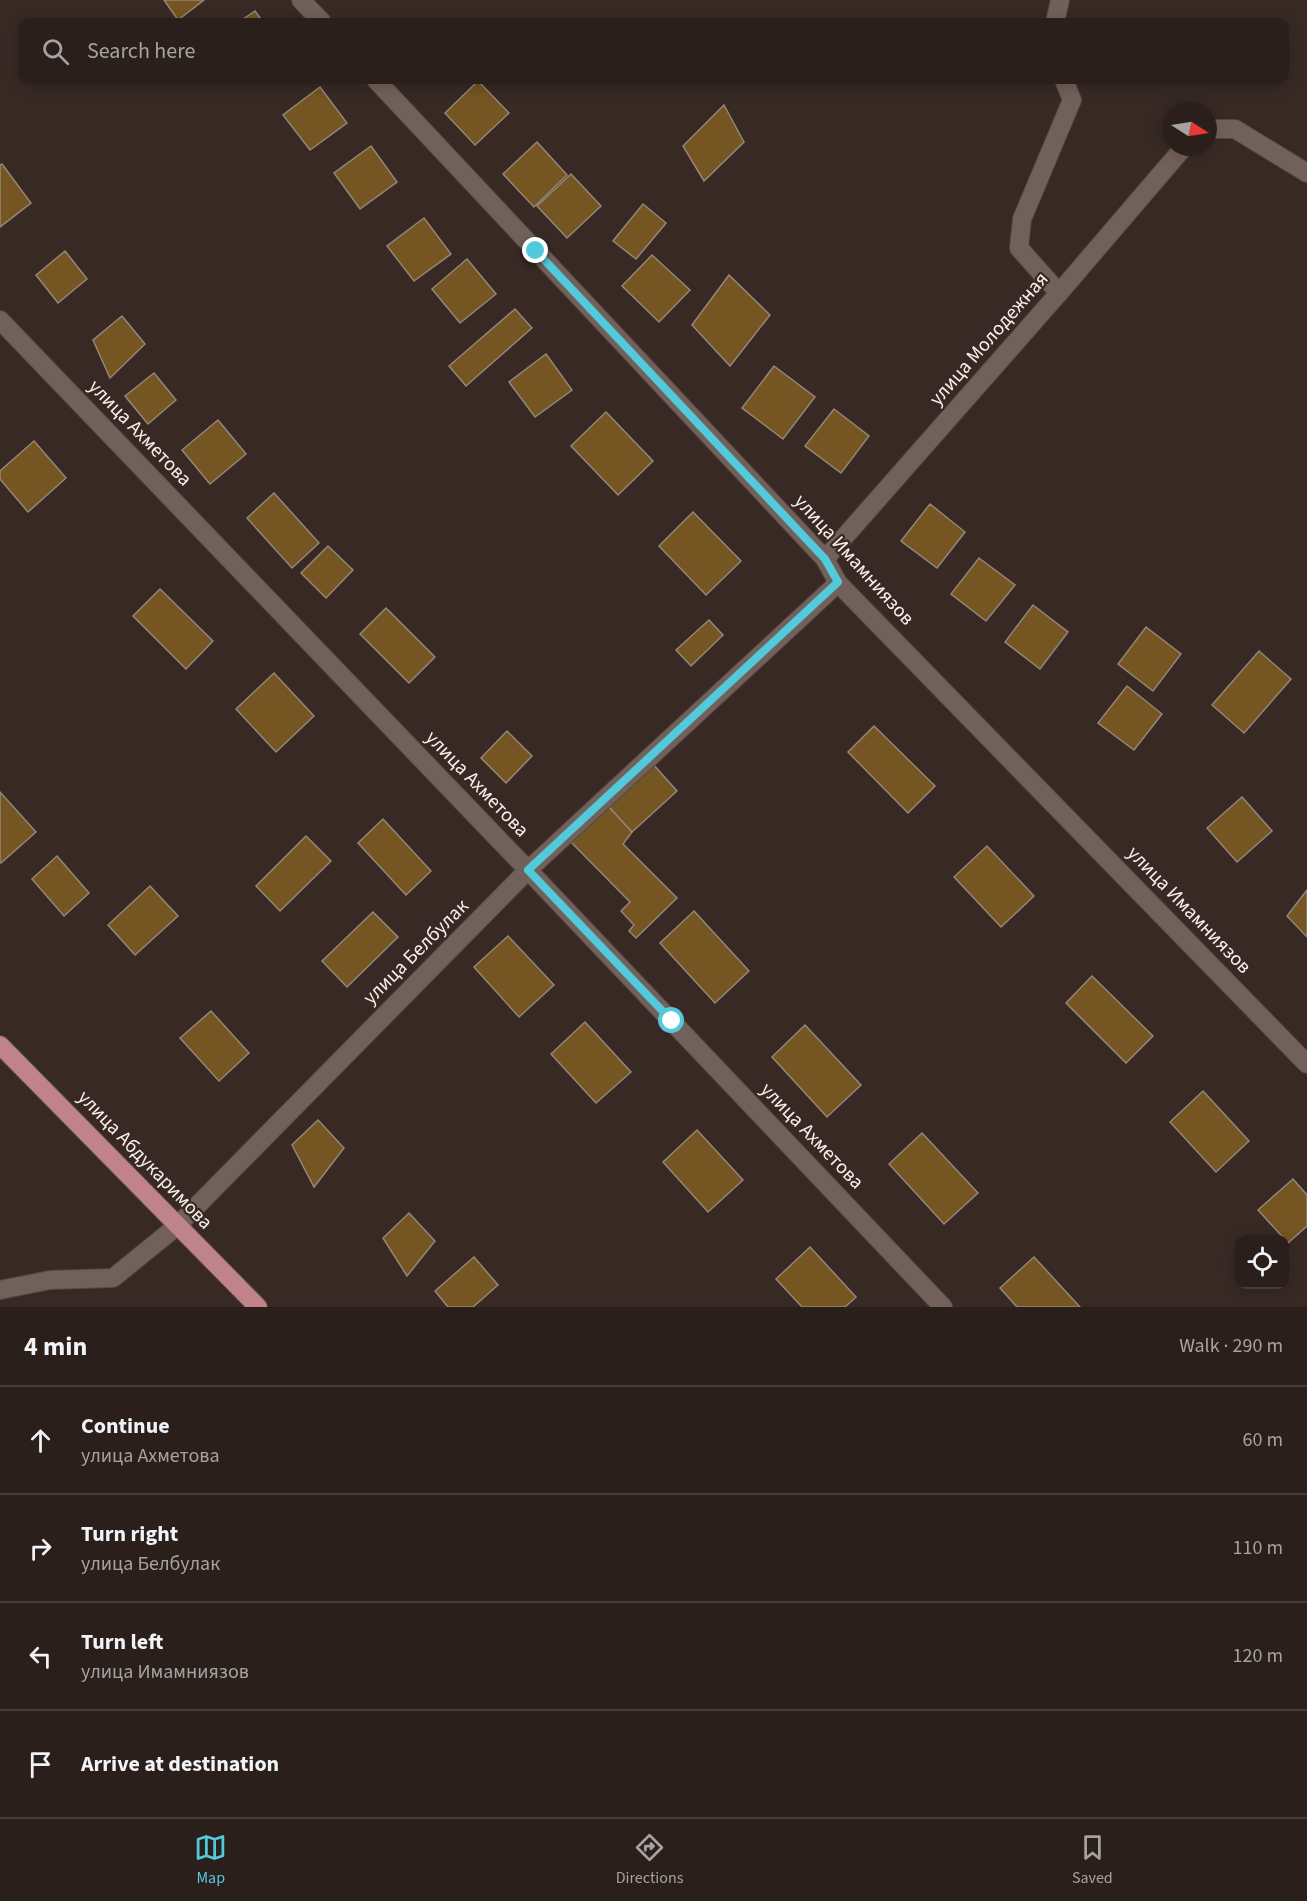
<!DOCTYPE html>
<meta charset="utf-8">
<style>
:root{--surface:#2a1f1b;--page:#362c28;--text:#f1f3f6;--muted:#a5a2a3;--line:#463d3a;--accent:#53cadc}
body{margin:0;font-family:"Source Sans 3",sans-serif;background:var(--page);color:var(--text)}
.controls{position:absolute;right:18px;bottom:18px;display:grid;overflow:hidden;border-radius:12px;box-shadow:0 3px 15px #0003}
.controls button{width:54px;height:54px;display:grid;place-items:center;padding:0;border:0;border-bottom:2px solid var(--line);background:var(--surface);color:var(--text);font:30px sans-serif}
.compass{position:absolute;left:1163px;top:102px;width:54px;height:54px;border-radius:50%;background:var(--surface);box-shadow:0 3px 15px #0003;rotate:102deg}
.stop{position:absolute;width:18px;height:18px;margin:-14px;border:4px solid #53cadc;border-radius:50%;background:#fff}
.stop.end{background:#53cadc;border-color:#fff;box-shadow:0 2px 6px #0008}
.list{margin:0;padding:0;list-style:none}
h2{display:flex;justify-content:space-between;align-items:center;height:78px;margin:0;padding:0 24px;font-size:26px}
h2 small{font-size:20px;font-weight:400;color:var(--muted)}
.list li{display:grid;grid-template-columns:39px 1fr auto;gap:18px;align-items:center;box-sizing:border-box;height:108px;padding:0 24px;border-top:2px solid var(--line)}
.list b{display:block;font-size:22px;white-space:nowrap}
.list p{margin:0;font-size:20px;white-space:nowrap;color:var(--muted)}
.list em{font-size:20px;font-style:normal;color:var(--muted)}
.icon{flex:none;width:33px;height:33px;fill:none;stroke:currentColor;stroke-width:2;stroke-linecap:round;stroke-linejoin:round}
.map{position:relative;flex:none;width:1307px;height:1307px;overflow:hidden}
.search{position:absolute;background:var(--surface);box-shadow:0 3px 15px #0003;left:18px;right:18px;top:18px;height:66px;display:flex;align-items:center;gap:15px;box-sizing:border-box;padding:0 21px;border-radius:12px;color:var(--muted);font-size:22px}
.sheet{height:510px;background:var(--surface)}
nav{display:flex;justify-content:space-around;align-items:center;box-sizing:border-box;height:84px;border-top:2px solid var(--line);background:var(--surface);font-size:16px;color:var(--muted)}
nav a{display:grid;justify-items:center;gap:3px}
nav .on{color:var(--accent)}
.map>svg:first-child{display:block}
.building{fill:#755522;stroke:#928778;stroke-width:1.5}
.lines{fill:none;stroke-linecap:round;stroke-linejoin:round}
.minor-casing{stroke:#544742;stroke-width:20}
.major-casing{stroke:#544742;stroke-width:20}
.minor{stroke:#72615a;stroke-width:18}
.major{stroke:#c08389;stroke-width:18}
.route{stroke:#53cadc;stroke-width:8}
.labels{text-anchor:middle;dominant-baseline:central;stroke-width:4.5;stroke-linejoin:round;paint-order:stroke}
.street-label{font-size:20px;fill:#faf0eb;stroke:#382924}
</style>
<div class="map">
<svg width="1307" height="1307" viewBox="0 0 1307 1307">
<rect width="100%" height="100%" fill="#382924"/>
<!-- building -->
<g class="building">
<path d="M164 0H204L178 20Z"/>
<path d="M255 11 263 22H239Z"/>
<path d="M478 81 509 113 475 145 445 113Z"/>
<path d="M320 87 347 123 310 150 283 115Z"/>
<path d="M724 105 744 142 704 181 683 146Z"/>
<path d="M537 142 567 175 534 207 503 174Z"/>
<path d="M371 146 397 182 360 209 334 173Z"/>
<path d="M2 164 31 203 0 227V165Z"/>
<path d="M571 174 601 206 567 238 537 206Z"/>
<path d="M643 204 666 223 636 259 613 241Z"/>
<path d="M424 218 451 254 414 281 387 246Z"/>
<path d="M65 251 87 279 58 303 36 275Z"/>
<path d="M652 255 690 290 659 322 622 286Z"/>
<path d="M467 259 496 294 460 323 432 289Z"/>
<path d="M729 275 770 315 730 366 692 325Z"/>
<path d="M515 309 532 328 466 386 449 366Z"/>
<path d="M122 316 145 344 110 378 93 340Z"/>
<path d="M546 354 572 390 535 417 509 382Z"/>
<path d="M774 366 815 397 783 439 742 408Z"/>
<path d="M154 373 176 400 148 424 125 396Z"/>
<path d="M834 409 869 436 841 473 805 446Z"/>
<path d="M606 412 653 461 618 495 571 446Z"/>
<path d="M218 420 246 454 210 484 182 450Z"/>
<path d="M34 441 66 478 28 512 0 479V471Z"/>
<path d="M274 493 319 543 292 568 247 518Z"/>
<path d="M930 504 965 532 937 568 901 541Z"/>
<path d="M693 512 741 561 706 595 659 546Z"/>
<path d="M328 546 353 570 326 598 301 573Z"/>
<path d="M979 558 1015 585 986 621 951 594Z"/>
<path d="M160 589 213 641 186 669 133 616Z"/>
<path d="M1033 605 1068 632 1040 669 1005 642Z"/>
<path d="M386 608 435 657 409 683 360 634Z"/>
<path d="M709 620 723 635 691 666 676 650Z"/>
<path d="M1146 627 1181 654 1153 691 1118 664Z"/>
<path d="M1259 651 1291 679 1244 733 1212 705Z"/>
<path d="M274 673 314 716 276 752 236 709Z"/>
<path d="M1127 686 1162 714 1134 750 1098 723Z"/>
<path d="M874 726 935 786 908 813 848 752Z"/>
<path d="M507 731 532 756 506 783 481 758Z"/>
<path d="M652 763 677 791 632 832 607 805Z"/>
<path d="M0 792 36 832 1 863 0 862Z"/>
<path d="M1242 797 1272 831 1237 862 1207 828Z"/>
<path d="M607 805 632 832 623 844 677 898 636 938 629 931 634 925 621 911 630 902 568 839Z"/>
<path d="M383 819 431 871 406 895 358 843Z"/>
<path d="M306 836 331 861 280 911 256 886Z"/>
<path d="M987 846 1034 896 1001 927 954 877Z"/>
<path d="M57 856 89 893 64 916 32 879Z"/>
<path d="M150 886 178 916 135 955 108 925Z"/>
<path d="M1307 890V937L1287 916Z"/>
<path d="M694 911 749 971 715 1003 660 943Z"/>
<path d="M373 912 398 937 347 987 322 961Z"/>
<path d="M508 936 554 985 519 1017 474 967Z"/>
<path d="M1092 976 1153 1036 1126 1063 1066 1003Z"/>
<path d="M211 1011 249 1053 219 1081 180 1038Z"/>
<path d="M585 1022 631 1072 596 1103 551 1054Z"/>
<path d="M805 1025 861 1085 827 1117 772 1057Z"/>
<path d="M1203 1091 1249 1141 1216 1172 1170 1122Z"/>
<path d="M318 1120 344 1148 314 1187 292 1145Z"/>
<path d="M697 1130 743 1180 708 1212 663 1162Z"/>
<path d="M922 1133 978 1193 944 1224 889 1164Z"/>
<path d="M1293 1179 1307 1195V1226L1288 1243 1258 1210Z"/>
<path d="M409 1213 435 1241 407 1276 383 1238Z"/>
<path d="M810 1247 856 1297 845 1307H802L776 1279Z"/>
<path d="M474 1257 498 1285 473 1307H448L435 1291Z"/>
<path d="M1034 1257 1080 1307H1017L1000 1288Z"/>
</g>
<g class="lines">
<!-- minor casing -->
<g class="minor-casing">
<g id="minor">
<path d="M301 0 322 22"/>
<path d="M1055 22 1060 0"/>
<path d="M376 80 825 559 838 583 1307 1064"/>
<path d="M1208 131 1212 129H1235L1307 173"/>
<path d="M1059 293 1019 248 1022 219 1072 100 1064 80"/>
<path d="M0 320 528 870 943 1307"/>
<path d="M825 559 1059 293 1184 147"/>
<path d="M0 1290 50 1280 113 1278 177 1226 528 870 838 583"/>
</g>
</g>
<!-- major casing -->
<g class="major-casing">
<path id="major" d="M0 1045 258 1307"/>
</g>
<!-- minor -->
<use href="#minor" class="minor"/>
<!-- major -->
<use href="#major" class="major"/>
</g>
<g class="lines">
<!-- route -->
<path class="route" d="M536 251 825 559 838 582 528 870 672 1021"/>
</g>
<g class="labels">
<!-- street labels -->
<g class="street-label">
<text transform="translate(989 339) rotate(-49)">улица Молодежная</text>
<text transform="translate(140 433) rotate(46)">улица Ахметова</text>
<text transform="translate(854 560) rotate(48)">улица Имамниязов</text>
<text transform="translate(477 784) rotate(46)">улица Ахметова</text>
<text transform="translate(1189 910) rotate(46)">улица Имамниязов</text>
<text transform="translate(416 952) rotate(-45)">улица Белбулак</text>
<text transform="translate(812 1136) rotate(46)">улица Ахметова</text>
<text transform="translate(145 1160) rotate(46)">улица Абдукаримова</text>
</g>
</g>
</svg>
<div class="controls">
<button><svg class="icon" aria-label="locate" viewBox="0 0 24 24"><circle cx="12" cy="12" r="6"/><path d="M12 2v4M12 18v4M2 12h4M18 12h4"/></svg></button>
</div>
<svg class="compass" viewBox="-18 -18 36 36"><path d="M0-13l5 13h-10z" fill="#e53935"/><path d="M0 13l5-13h-10z" fill="#a5a2a3"/></svg>
<div class="stop" style="left:672px;top:1021px"></div>
<div class="stop end" style="left:536px;top:251px"></div>
<div class="search"><svg class="icon" aria-label="search" viewBox="0 0 24 24"><circle cx="10" cy="10" r="6"/><path d="M15 15l6 6"/></svg>Search here</div>
</div>
<section class="sheet">
<h2>4 min<small>Walk · 290 m</small></h2>
<ul class="list">
<li><svg class="icon" aria-label="ahead" viewBox="0 0 24 24"><path d="M12 20V5M6 11l6-6 6 6"/></svg><div><b>Continue</b><p>улица Ахметова</p></div><em>60 m</em></li>
<li><svg class="icon" aria-label="right" viewBox="0 0 24 24"><path d="M7 20v-9h11M14 6l5 5-5 5"/></svg><div><b>Turn right</b><p>улица Белбулак</p></div><em>110 m</em></li>
<li><svg class="icon" aria-label="left" viewBox="0 0 24 24"><path d="M17 20v-9H6M10 6l-5 5 5 5"/></svg><div><b>Turn left</b><p>улица Имамниязов</p></div><em>120 m</em></li>
<li><svg class="icon" aria-label="arrive" viewBox="0 0 24 24"><path d="M6 21V4h12l-3 4 3 4H6"/></svg><div><b>Arrive at destination</b></div></li>
</ul>
</section>
<nav>
<a class="on"><svg class="icon" aria-label="map" viewBox="0 0 24 24"><path d="M3 6l6-2 6 2 6-2v14l-6 2-6-2-6 2zM9 4v14M15 6v14"/></svg>Map</a>
<a><svg class="icon" aria-label="directions" viewBox="0 0 24 24"><path d="M12 3l9 9-9 9-9-9zM9 14v-3h6M13 9l2 2-2 2"/></svg>Directions</a>
<a><svg class="icon" aria-label="saved" viewBox="0 0 24 24"><path d="M7 4h10v16l-5-4-5 4z"/></svg>Saved</a>
</nav>
